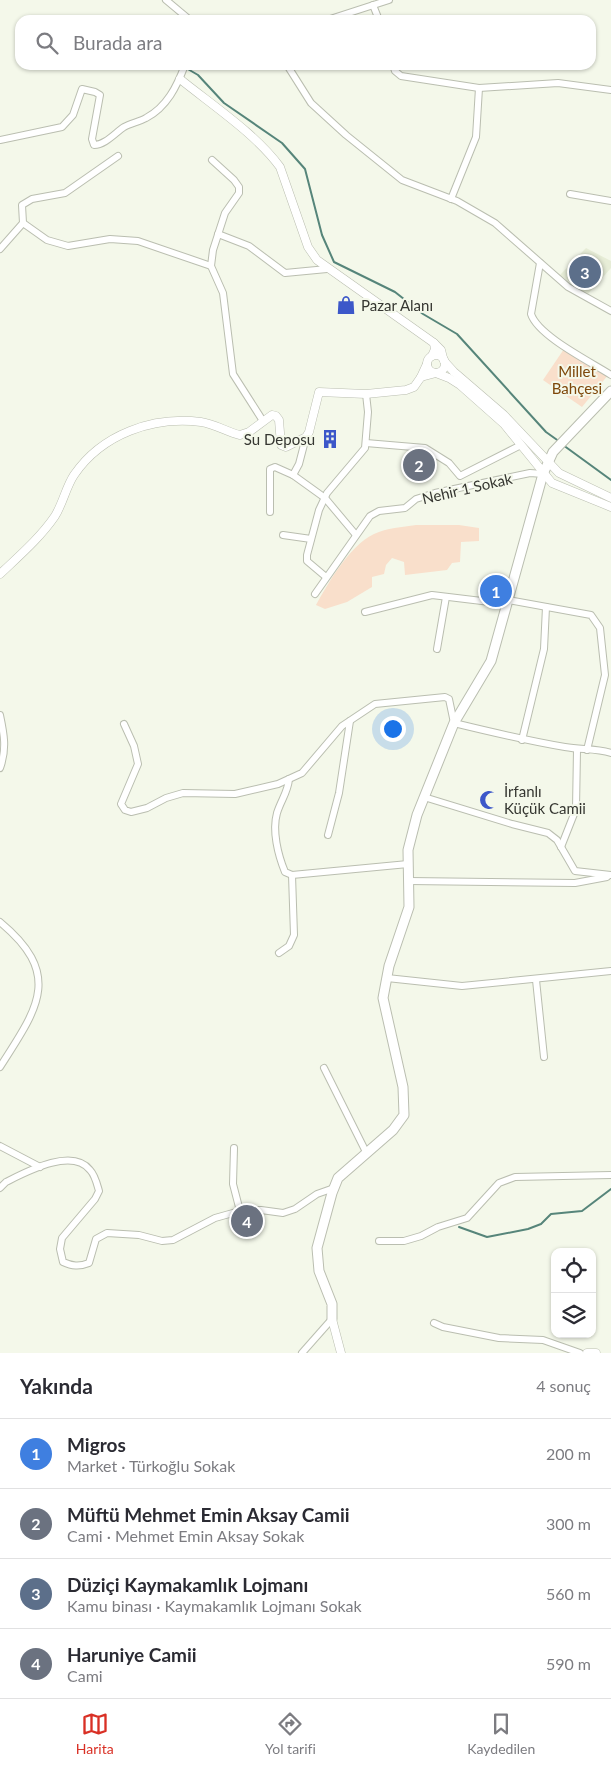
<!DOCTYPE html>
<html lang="tr">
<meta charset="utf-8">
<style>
:root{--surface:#fff;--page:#f7f7f7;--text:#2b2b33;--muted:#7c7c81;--line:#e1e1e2;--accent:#d93025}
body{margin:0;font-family:Lato,sans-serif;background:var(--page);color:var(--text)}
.controls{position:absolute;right:15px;bottom:15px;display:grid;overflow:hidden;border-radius:10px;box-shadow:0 1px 4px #0004}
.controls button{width:45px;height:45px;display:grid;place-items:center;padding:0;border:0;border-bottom:1px solid var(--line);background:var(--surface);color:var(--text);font:25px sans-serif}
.you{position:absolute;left:392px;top:728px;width:18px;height:18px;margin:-12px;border:4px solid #fff;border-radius:50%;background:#1a73e8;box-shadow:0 0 0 8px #1a73e833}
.badge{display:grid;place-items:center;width:32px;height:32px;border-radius:50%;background:var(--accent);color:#fff;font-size:16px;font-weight:700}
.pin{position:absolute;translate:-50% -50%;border:2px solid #fff;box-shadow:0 1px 5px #0006}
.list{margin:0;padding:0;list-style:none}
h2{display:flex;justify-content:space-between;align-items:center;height:65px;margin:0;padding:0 20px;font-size:21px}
h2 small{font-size:16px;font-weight:400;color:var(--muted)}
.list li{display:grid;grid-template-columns:32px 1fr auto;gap:15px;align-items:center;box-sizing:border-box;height:70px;padding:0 20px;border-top:1px solid var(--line)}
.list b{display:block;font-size:19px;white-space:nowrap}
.list p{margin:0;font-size:16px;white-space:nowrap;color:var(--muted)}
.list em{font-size:16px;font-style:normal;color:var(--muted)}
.icon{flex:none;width:28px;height:28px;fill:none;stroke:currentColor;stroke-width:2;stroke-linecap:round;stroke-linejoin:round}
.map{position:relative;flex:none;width:611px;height:1353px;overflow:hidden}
.search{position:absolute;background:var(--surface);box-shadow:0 1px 4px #0004;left:15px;right:15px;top:15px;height:55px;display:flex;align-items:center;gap:12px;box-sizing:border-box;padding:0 18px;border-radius:15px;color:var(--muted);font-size:19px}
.sheet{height:345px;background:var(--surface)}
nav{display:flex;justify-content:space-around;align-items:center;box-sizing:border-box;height:70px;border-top:1px solid var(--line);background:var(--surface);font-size:14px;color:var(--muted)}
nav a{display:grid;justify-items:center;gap:2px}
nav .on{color:var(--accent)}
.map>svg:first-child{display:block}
.built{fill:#e7edd7}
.green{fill:#f9dfcb}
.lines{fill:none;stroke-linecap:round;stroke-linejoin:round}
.stream{stroke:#56857a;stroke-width:2}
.minor-casing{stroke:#babeb0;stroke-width:8}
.tertiary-casing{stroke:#babeb0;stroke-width:9}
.secondary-casing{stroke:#babeb0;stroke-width:11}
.minor{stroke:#fff;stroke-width:6}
.tertiary{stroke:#fff;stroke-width:8}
.secondary{stroke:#fff;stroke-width:9}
.labels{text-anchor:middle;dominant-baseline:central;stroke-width:4;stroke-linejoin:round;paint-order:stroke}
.poi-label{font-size:15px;fill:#353631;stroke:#f4f8ea;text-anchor:start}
.park-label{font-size:15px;fill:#7e470a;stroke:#f4f8ea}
.street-label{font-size:15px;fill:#353631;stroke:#f4f8ea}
</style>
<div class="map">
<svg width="611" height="1353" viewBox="0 0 611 1353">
<rect width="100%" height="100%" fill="#f4f8ea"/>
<!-- built -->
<path class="built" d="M586 248 611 261V268L587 295 560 275Z"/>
<!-- green -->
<g class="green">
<path d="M564 349 608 375 582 407 543 380Z"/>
<path d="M416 525H459L479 528V541L461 542 460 562 452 563 447 570 405 575 404 562 392 558 386 565 384 574 372 577V587L347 602 325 609 316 605C329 582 349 546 374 534 387 528 402 527 416 525Z"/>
</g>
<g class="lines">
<!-- stream -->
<g class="stream">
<path d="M61 17 73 20"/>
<path d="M186 68 198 75 224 103 282 143 305 169 322 235 334 262 395 292 423 314 457 334 546 432 560 442"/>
<path d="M563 445 611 480"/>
<path d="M459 1227 487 1237 528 1229 541 1224 551 1214 582 1211 611 1189"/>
</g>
<!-- minor casing -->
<g class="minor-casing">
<g id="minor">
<path d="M166 0 190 20"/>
<path d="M373 5 379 20"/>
<path d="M327 20 389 0"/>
<path d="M287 65 311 103 346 135 402 180 457 201 495 223 568 287 611 311"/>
<path d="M393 65 395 71 401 76 479 88 558 83 611 90"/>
<path d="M0 140 62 127 73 115 82 89 95 92 100 95 92 139 94 145C105 145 115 133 124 127 131 123 139 122 146 118 167 107 177 86 185 65"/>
<path d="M212 160 234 180 239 187V193L225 213 213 250 211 266 223 293 233 374 263 421"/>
<path d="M570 194 611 201"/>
<path d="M451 199 476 137 479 88"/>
<path d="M23 223 47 240 68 246 110 239 138 241 211 266"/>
<path d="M218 234 249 246 285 273 327 269"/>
<path d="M0 249 23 223 22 205 32 199 65 193 118 156"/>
<path d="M540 263 531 314C538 336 591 362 611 375"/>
<path d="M306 437 299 464 293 475 325 498 356 535"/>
<path d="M366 443 425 448 449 463 460 476 521 445"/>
<path d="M270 512V469L275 467 293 475"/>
<path d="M283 535 311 539"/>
<path d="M326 577 307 561V555L319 510 327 493 365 448 368 412 366 394"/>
<path d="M315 594 370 516 379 511 405 508 416 499 435 493 530 473 543 474"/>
<path d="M365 612 432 595 490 602 508 600 591 615 600 628 605 675 587 750"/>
<path d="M437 649 446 597"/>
<path d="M0 715C4 734 7 749 0 768"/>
<path d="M124 724 134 746 138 764 121 804 125 810 131 812 147 808 166 798 183 793 235 794 278 784 302 773 342 726 375 704 445 697 449 699 454 723C491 732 528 741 565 747 581 750 596 748 611 753"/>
<path d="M522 740 544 649 546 607"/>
<path d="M289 779C288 792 281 800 277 813 272 831 278 855 285 872L292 875 408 864"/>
<path d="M424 797 512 824 548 833 557 840 575 871 611 875"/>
<path d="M328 835 339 793 350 721"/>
<path d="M561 847 576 809 577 750"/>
<path d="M409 881 575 883 607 877"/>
<path d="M0 922C64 975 37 1009 0 1067"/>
<path d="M279 953 289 946 294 935 292 875"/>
<path d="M387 978 462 986 611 971"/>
<path d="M536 980 544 1057"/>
<path d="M324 1068 366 1152"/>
<path d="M0 1146 40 1167"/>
<path d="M234 1148 233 1184 240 1211"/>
<path d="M0 1188 6 1182C26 1172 72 1147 90 1170 95 1175 97 1184 99 1191L95 1199 62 1238 60 1249 63 1262C72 1266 79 1267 89 1263L96 1239 107 1233 139 1235 162 1241 173 1240 215 1218 240 1211 261 1210 283 1213 295 1209 317 1194 334 1188"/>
<path d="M379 1241H404L421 1236 438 1227 467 1218 499 1183 515 1177 611 1175"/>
<path d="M434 1323 443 1327 499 1338 543 1340 580 1353"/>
<path d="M302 1353 332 1319"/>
</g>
</g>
<!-- tertiary casing -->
<g class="tertiary-casing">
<g id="tertiary">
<path d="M180 79C212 105 256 134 280 167L308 247 317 260 434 343"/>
<circle cx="436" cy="364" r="9"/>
<path d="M432 356 435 349 434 343 441 350 443 358"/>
<path d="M444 361 454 372 504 415 559 473 611 498"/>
<path d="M427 364 421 377 436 373 449 378 460 385 504 424 552 483 611 507"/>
<path d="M0 574C19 556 40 538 55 516 63 503 66 487 74 475 102 434 153 416 201 422 215 424 227 432 240 435L249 432 272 415 276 416 279 420 281 445 286 447 306 437 309 432 319 392 366 394 406 390 414 387 421 377"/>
<path d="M332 1319 341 1353"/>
<path d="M587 1353H596"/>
</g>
</g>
<!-- secondary casing -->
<g class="secondary-casing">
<path id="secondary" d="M332 1319V1304L319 1271 317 1248 332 1193 338 1178 393 1130 404 1115 403 1087 383 998 389 966 409 907 408 850 417 815 454 723 491 661 543 474 553 452 611 391"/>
</g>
<!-- minor -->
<use href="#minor" class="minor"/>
<!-- tertiary -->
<use href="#tertiary" class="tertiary"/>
<!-- secondary -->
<use href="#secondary" class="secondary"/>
</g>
<!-- icons -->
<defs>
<g id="shop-bare" transform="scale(1.5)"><path d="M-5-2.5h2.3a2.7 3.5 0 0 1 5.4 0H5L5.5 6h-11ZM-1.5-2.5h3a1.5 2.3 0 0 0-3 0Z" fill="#3c57c9" stroke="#f4f8ea" stroke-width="2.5" paint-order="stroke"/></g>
<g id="building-bare" transform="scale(1.5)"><path d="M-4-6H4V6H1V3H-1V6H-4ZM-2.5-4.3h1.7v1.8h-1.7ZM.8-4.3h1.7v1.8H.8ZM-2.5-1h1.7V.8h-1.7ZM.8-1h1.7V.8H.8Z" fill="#3c57c9" stroke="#f4f8ea" stroke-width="2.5" paint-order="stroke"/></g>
<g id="mosque-bare" transform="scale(1.5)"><path d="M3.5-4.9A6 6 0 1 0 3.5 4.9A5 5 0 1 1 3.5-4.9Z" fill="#3c57c9" stroke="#f4f8ea" stroke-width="2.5" paint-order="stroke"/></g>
</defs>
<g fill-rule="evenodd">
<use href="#shop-bare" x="346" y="305"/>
<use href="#building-bare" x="330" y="439"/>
<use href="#mosque-bare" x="489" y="800"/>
</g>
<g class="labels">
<!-- poi labels -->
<g class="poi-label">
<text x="361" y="305">Pazar Alanı</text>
<text x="315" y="439" text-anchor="end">Su Deposu</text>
<text x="504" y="791">İrfanlı<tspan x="504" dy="17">Küçük Camii</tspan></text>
</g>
<!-- park labels -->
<g class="park-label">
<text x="577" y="371">Millet<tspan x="577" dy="17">Bahçesi</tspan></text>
</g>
<!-- street labels -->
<g class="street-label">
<text transform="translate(467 488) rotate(-13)">Nehir 1 Sokak</text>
</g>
</g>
</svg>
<div class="controls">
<button><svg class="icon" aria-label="locate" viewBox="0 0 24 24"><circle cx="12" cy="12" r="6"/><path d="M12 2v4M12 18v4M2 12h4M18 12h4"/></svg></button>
<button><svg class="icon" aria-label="layers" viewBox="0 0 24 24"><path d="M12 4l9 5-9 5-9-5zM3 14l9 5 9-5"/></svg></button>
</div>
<div class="you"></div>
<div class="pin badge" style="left:496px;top:591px;background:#3f7fe0">1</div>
<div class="pin badge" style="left:419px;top:465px;background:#6b7280">2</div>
<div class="pin badge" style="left:585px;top:272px;background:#5c6f8a">3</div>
<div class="pin badge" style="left:247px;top:1221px;background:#6b7280">4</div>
<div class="search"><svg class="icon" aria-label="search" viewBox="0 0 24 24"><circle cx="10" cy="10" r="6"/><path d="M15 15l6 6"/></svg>Burada ara</div>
</div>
<section class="sheet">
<h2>Yakında<small>4 sonuç</small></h2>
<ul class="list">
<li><span class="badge" style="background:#3f7fe0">1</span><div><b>Migros</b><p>Market · Türkoğlu Sokak</p></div><em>200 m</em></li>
<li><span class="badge" style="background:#6b7280">2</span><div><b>Müftü Mehmet Emin Aksay Camii</b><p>Cami · Mehmet Emin Aksay Sokak</p></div><em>300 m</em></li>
<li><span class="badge" style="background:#5c6f8a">3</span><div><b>Düziçi Kaymakamlık Lojmanı</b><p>Kamu binası · Kaymakamlık Lojmanı Sokak</p></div><em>560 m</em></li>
<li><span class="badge" style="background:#6b7280">4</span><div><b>Haruniye Camii</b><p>Cami</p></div><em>590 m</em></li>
</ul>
</section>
<nav>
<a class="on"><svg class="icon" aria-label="map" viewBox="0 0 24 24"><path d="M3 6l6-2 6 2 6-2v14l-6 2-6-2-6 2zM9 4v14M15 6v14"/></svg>Harita</a>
<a><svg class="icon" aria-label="directions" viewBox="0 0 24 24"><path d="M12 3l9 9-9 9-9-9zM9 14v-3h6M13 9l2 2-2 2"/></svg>Yol tarifi</a>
<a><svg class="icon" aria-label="saved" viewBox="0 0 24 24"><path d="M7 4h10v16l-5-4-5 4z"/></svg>Kaydedilen</a>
</nav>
